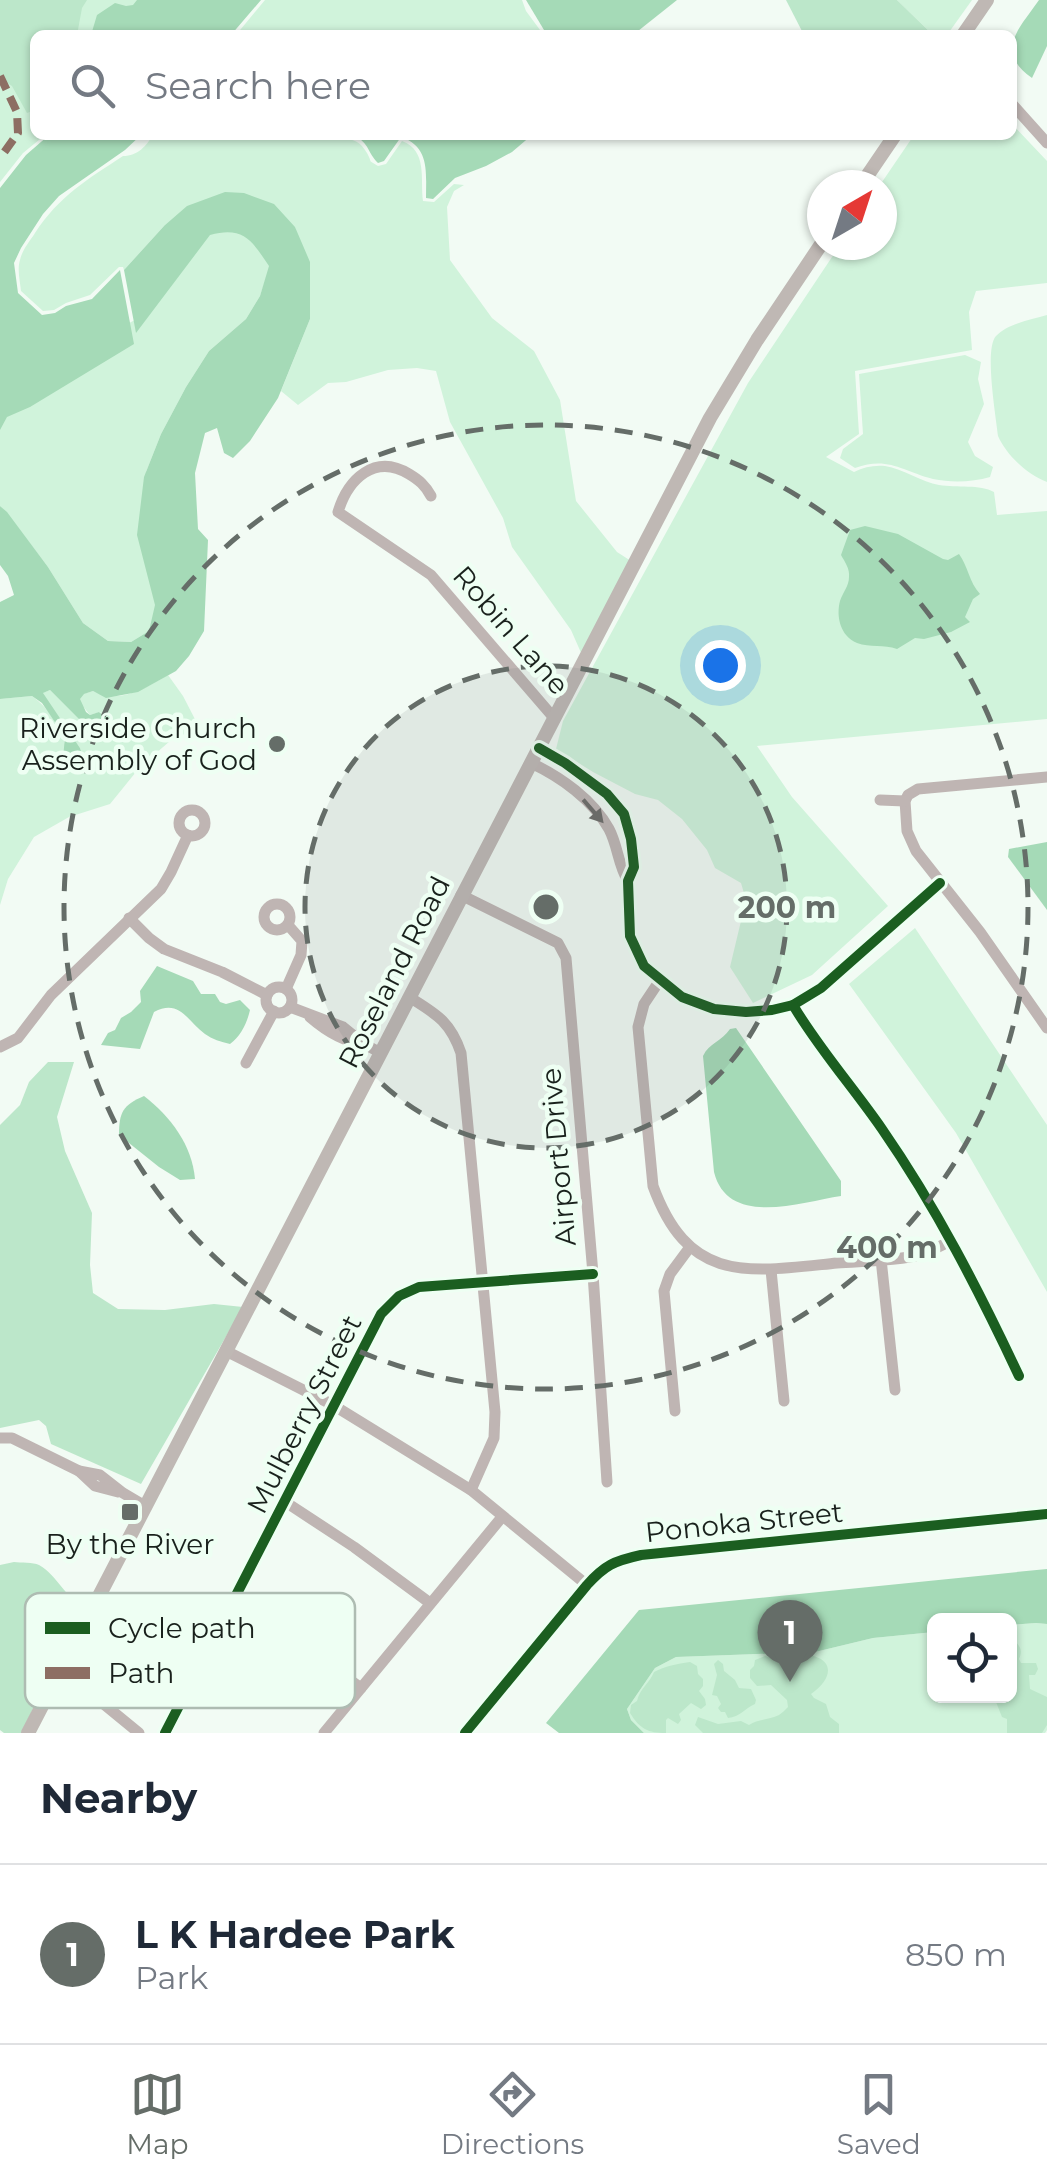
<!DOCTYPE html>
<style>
:root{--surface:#fff;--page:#f2f2f3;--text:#1f2937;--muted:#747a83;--line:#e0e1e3;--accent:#656d68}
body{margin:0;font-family:Montserrat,sans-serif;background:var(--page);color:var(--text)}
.controls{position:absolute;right:30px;bottom:30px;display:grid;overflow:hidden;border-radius:15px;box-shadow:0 2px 8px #0004}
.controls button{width:90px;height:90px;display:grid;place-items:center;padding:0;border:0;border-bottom:2px solid var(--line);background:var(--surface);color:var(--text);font:50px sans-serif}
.compass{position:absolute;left:807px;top:170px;width:90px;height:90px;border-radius:50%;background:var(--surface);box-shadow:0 2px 8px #0004;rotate:39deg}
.you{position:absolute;left:720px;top:665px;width:35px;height:35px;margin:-25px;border:8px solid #fff;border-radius:50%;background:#1a73e8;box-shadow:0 0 0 15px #1a73e833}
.badge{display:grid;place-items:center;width:65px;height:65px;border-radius:50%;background:var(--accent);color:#fff;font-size:32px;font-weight:700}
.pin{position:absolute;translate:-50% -82px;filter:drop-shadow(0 2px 5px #0008)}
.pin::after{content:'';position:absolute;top:52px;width:35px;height:30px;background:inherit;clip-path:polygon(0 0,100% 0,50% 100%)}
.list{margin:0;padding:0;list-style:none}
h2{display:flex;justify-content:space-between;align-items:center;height:130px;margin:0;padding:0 40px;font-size:42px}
h2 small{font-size:32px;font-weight:400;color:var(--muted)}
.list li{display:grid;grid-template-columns:65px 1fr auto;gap:30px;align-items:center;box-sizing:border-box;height:180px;padding:0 40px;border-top:2px solid var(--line)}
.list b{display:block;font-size:38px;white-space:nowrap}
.list p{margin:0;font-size:32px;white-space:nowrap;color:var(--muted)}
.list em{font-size:32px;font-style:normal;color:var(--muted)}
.icon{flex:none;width:55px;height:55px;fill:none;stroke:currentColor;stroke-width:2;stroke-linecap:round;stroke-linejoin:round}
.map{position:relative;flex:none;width:1047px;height:1733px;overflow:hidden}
.search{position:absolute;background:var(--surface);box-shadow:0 2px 8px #0004;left:30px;right:30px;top:30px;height:110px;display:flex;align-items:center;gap:25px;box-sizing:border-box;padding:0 35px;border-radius:15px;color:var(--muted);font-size:38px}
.sheet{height:310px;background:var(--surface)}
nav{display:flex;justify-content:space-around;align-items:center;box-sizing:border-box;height:140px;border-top:2px solid var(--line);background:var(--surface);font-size:28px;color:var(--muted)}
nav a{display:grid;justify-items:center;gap:5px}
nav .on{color:var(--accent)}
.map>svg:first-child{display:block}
.green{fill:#d0f3db}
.forest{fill:#bce7ca}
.water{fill:#a5dab7}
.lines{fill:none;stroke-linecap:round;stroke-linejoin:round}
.minor{stroke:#bfb5b3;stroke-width:11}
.major{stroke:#bfb8b4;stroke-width:14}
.quiet{stroke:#8d6e63;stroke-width:8;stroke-dasharray:15 8;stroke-linecap:butt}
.cycleway-casing{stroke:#eefff3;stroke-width:16}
.cycleway{stroke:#1b5e20;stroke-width:10}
.oneway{fill:#6c6b68}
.ring{fill:none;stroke:#656d68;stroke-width:5;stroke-dasharray:18 12}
.poi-dot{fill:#656d68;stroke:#eefff3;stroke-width:4}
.labels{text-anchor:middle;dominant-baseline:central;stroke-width:9;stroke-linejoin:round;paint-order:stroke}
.street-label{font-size:28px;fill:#19211c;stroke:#eefff3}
.poi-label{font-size:28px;fill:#19211c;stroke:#eefff3;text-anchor:end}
.key{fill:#eefff3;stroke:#aebcb2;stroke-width:2.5}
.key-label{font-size:28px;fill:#19211c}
.centre{fill:#656d68;stroke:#eefff3;stroke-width:5}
.ring-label{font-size:30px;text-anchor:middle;font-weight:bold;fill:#656d68;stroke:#eefff3;stroke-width:9;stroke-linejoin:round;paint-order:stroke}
</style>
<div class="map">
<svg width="1047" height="1733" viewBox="0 0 1047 1733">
<rect width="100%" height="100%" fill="#f2fbf4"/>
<!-- green -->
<g class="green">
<path d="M0 0H158L126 35H35V135H45L23 153 0 182Z"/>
<path d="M265 0H522L526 11 543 34 236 35Z"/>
<path d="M897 0H972L947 35H933Z"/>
<path d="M1012 124 1047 161V283L976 291 969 312 972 350 855 371 859 434 826 457 854 472C864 467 874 465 885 466 903 469 922 482 939 485 957 488 980 484 994 492L997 515 1047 511V719L757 746 792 797 888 906 812 975 753 1003 730 967 746 900 741 883 715 868 707 850 682 819 658 800 635 794 593 772 556 749 563 721 748 383 840 245H882L880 185 914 135H1012Z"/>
<path d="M153 135H321L328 140C345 139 357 135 367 153 374 166 366 158 378 166L386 164 402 141C428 151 420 179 423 201L434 202 454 184 464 185 454 191 447 207 450 260 492 318 534 351 560 400 576 501 617 552 631 561 582 655 571 630 512 547 503 518 450 422 436 371 417 368 388 370 346 382 328 383 298 405 281 391 310 319 295 227 164 226 124 270 123 267H119L90 295 66 303 54 310 43 311 21 291C20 281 17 269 20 260 22 250 30 241 35 233 59 196 88 179 123 156 138 156 146 146 153 135Z"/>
<path d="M228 226 252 239 270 266 260 296 246 319 209 351 186 387 161 434 146 472 160 609 149 631 131 642 108 641 83 623 48 567 7 513 0 506V388L139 318 195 249 214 230Z"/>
<path d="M1047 315V482C1027 474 1007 456 998 436 996 416 984 349 996 336 1008 323 1031 320 1047 315Z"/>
<path d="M965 355 981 362 978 379 984 404 968 442 975 456 993 467 990 477C973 482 952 483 933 479 902 471 888 456 855 468L840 458 843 449 863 434 859 374Z"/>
<path d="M168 675 183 696 199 727 170 741 140 767 110 804 69 817 34 837 8 879 0 905V699L32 696C46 706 63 727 65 745L83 757 80 748 42 693 50 690 98 737 110 720 104 718 100 712 90 715 81 704 79 699 83 694 93 691C119 705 145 688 168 675Z"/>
<path d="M915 928 1047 1125V1292L956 1133 849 984Z"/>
<path d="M1036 1623 1047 1624V1730L1045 1733H644L631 1720 627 1709 655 1668 676 1657 815 1652 873 1638 934 1632V1696H1010V1625Z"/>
</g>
<!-- forest -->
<g class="forest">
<path d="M0 0H87L82 8 77 35H35V110L27 113 12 86 0 78Z"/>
<path d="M786 0H897L933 35H804Z"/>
<path d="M48 1062H74L57 1117 65 1151 92 1213 90 1265 93 1293 118 1309 165 1310 214 1304 243 1307 141 1484 51 1444 46 1426 39 1420 0 1428V1125L20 1105 29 1082Z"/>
<path d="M14 1562C21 1563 33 1562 39 1565 57 1575 65 1598 84 1606L21 1733H4L0 1730V1565Z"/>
<path d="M1010 1637C1018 1644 1024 1648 1019 1659L1021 1663H1036L1038 1669 1035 1675H1029L1030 1689 1047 1697V1725L1042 1733H1007V1719L1002 1717 996 1702 997 1696H1010Z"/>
<path d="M801 1654C834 1656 836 1676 811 1694L814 1698 826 1704 830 1717 839 1724V1733H703L695 1725 698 1717 718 1724 741 1721 749 1725C758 1719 769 1720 779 1715 782 1713 785 1710 788 1707L787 1700 771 1685 757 1686 750 1678V1670L754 1666 755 1660 765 1656 775 1659Z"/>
<path d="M718 1660 723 1664 724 1671 735 1680 739 1688 751 1689 756 1700 755 1704C745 1708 740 1717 728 1718L725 1712H721L718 1708 721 1704 717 1696 712 1695 717 1675 714 1664Z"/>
<path d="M690 1662 697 1666 698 1674 703 1679V1686L699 1691 705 1699 706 1705 701 1709 691 1703 679 1714 681 1720 678 1724 668 1718 666 1720V1733C648 1733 640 1729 630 1713L631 1705 637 1701C640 1688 650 1683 654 1672 665 1666 677 1664 690 1662Z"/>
</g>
<!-- water -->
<g class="water">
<path d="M137 0H261L231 35H91L97 15 115 3 126 6 133 5Z"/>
<path d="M526 0H677L633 35H547Z"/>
<path d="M1039 0H1047V46L1032 78C994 51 1019 29 1039 0Z"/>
<path d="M49 135H141L125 150 59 196 43 214 21 248 14 263 18 293 42 315 55 313 66 306 92 299 120 270 134 344 30 407 7 417 0 430V188L26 155Z"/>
<path d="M354 135H532L512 152 486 166 455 178 433 199 426 198C426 172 430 147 401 137L384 161 378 163C367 152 370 144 354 135Z"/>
<path d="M225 192 244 193 274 204 295 227 310 262V319L278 398 250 441 233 458 224 453 217 428 205 433 195 473 198 529 208 540 204 631 189 656 176 671 138 692 106 698 93 691 84 694 80 699 86 712 90 715 99 712 113 723 109 732 97 737 50 690 43 693 80 748 83 757 81 762 74 765 63 758 65 737 42 703 32 696 0 699V602L14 595 8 576 0 565V506L7 512 48 567 83 623 108 641 131 642 149 631 155 605 137 535 144 477 161 434 186 387 209 351 246 319 260 296 269 266C252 241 244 226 210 235L136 333 124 270 164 226 187 206Z"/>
<path d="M865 526 898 534 943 559 948 560 959 554C968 566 969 582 980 594L973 599 965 617 970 622 951 632 924 639 915 638 897 649C884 644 870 648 857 643 840 636 836 616 840 601 843 592 849 586 849 577 850 569 845 562 841 555L850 530Z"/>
<path d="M1047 842V910L1008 857 1009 849Z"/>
<path d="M157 966 193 981 201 994H215L220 1002 226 1004 240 1000 250 1010C247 1023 241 1036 230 1044 221 1042 212 1039 205 1034 188 1022 180 998 154 1012L140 1049 101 1045 108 1033 115 1030 121 1018 131 1012 141 1002 140 991Z"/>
<path d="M736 1028 841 1181V1196C801 1202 728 1228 714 1172L703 1056C709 1043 722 1041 730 1029Z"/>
<path d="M144 1096C171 1117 192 1145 195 1179L180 1180 159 1167 119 1135C119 1112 123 1105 144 1096Z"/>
<path d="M1047 1569V1624L1036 1623 1010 1625V1620H934V1632L873 1638 815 1652 676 1657 655 1668 627 1709 631 1720 644 1733H559L546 1723 639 1610Z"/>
</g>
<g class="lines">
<!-- minor -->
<g class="minor">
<path d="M1012 104 1047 143"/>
<path d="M431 496C425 485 419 480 409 474 375 453 348 479 338 512L431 575 554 718"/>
<path d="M539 748 565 763 607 794 624 814 631 839 634 867 628 881 630 936 644 966 682 997 714 1009 746 1012 772 1010 793 1005 821 988 940 883"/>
<path d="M531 763C561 777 593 800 609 829 618 846 618 865 628 881"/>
<path d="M1047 777 918 789 908 795 905 801 907 831 916 851 980 932 1047 1028"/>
<path d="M880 800 905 801"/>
<circle cx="192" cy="823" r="13"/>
<path d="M461 895 558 943 566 958 593 1274 607 1482"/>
<circle cx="277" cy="917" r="13"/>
<path d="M129 918 149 938 164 949 222 972 267 995"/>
<path d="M660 980 644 1004 638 1027 653 1186C689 1285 749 1272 837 1263 860 1261 901 1261 922 1254 931 1251 941 1246 950 1241"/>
<circle cx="279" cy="1000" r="13"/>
<path d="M286 989 301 955 302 941 288 925"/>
<path d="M409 997C436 1014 450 1021 461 1053L495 1412 494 1438 471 1490"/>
<path d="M793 1005C819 1049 853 1087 882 1129 936 1207 979 1291 1019 1376"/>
<path d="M290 1007 343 1027 364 1044 381 1053"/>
<path d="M310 1017C325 1030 343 1042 364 1044"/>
<path d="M0 1047 18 1038 51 995 161 889 171 872 188 835"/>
<path d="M246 1063 274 1011"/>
<path d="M881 1259 895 1390"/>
<path d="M771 1270 784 1401"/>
<path d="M226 1351 333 1405 471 1490 587 1585"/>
<path d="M675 1411 664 1291 670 1274 690 1247"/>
<path d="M0 1438H12L79 1471 100 1475 123 1493 145 1506"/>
<path d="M79 1471 95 1486 118 1492"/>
<path d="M284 1501 354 1547 430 1603"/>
<path d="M233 1603 311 1652 361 1688"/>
<path d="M61 1669 139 1733"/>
<path d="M165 1733 381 1314 399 1296 419 1287 593 1274"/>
<path d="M324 1733 502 1517"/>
<path d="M465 1733 587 1585C605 1565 614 1561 641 1555L1047 1514"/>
</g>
<!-- major -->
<g class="major">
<path d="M963 35 987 0"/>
<path d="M861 185 895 135"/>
<path d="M28 1733 710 418 757 340 822 243"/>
</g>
<!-- quiet -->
<path class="quiet" d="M0 76 17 112 18 133 0 158"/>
<!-- cycleway casing -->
<g class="cycleway-casing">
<g id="cycleway">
<path d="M539 748 565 763 607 794 624 814 631 839 634 867 628 881 630 936 644 966 682 997 714 1009 746 1012 772 1010 793 1005 821 988 940 883"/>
<path d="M793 1005C819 1049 853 1087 882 1129 936 1207 979 1291 1019 1376"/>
<path d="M165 1733 381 1314 399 1296 419 1287 593 1274"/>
<path d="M465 1733 587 1585C605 1565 614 1561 641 1555L1047 1514"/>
</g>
</g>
<!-- cycleway -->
<use href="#cycleway" class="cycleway"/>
</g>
<!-- one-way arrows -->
<defs><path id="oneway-solid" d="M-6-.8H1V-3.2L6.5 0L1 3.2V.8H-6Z" transform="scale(2.5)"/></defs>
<use class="oneway" href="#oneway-solid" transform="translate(593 811) rotate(49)"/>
<!-- distance rings -->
<circle cx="546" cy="907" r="241" fill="#656d68" fill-opacity=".12"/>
<g class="ring">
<circle cx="546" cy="907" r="241"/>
<circle cx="546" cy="907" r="482"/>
</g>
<!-- markers -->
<g class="poi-dot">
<circle cx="277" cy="744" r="10"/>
<rect x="120" y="1502" width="20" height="20" rx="5"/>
</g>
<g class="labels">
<!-- street labels -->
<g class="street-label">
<text transform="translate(511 630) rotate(49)">Robin Lane</text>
<text transform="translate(394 972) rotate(-63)">Roseland Road</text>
<text transform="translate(558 1157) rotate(-95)">Airport Drive</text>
<text transform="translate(304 1414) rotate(-63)">Mulberry Street</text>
<text transform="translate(744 1522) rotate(-6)">Ponoka Street</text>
</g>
<!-- poi labels -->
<g class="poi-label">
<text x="257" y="728">Riverside Church<tspan x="257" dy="32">Assembly of God</tspan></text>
<text x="130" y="1544" text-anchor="middle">By the River</text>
</g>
</g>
<!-- legend -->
<rect x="25" y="1593" width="330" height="115" rx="15" class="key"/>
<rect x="45" y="1622" width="45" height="12" fill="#1b5e20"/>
<rect x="45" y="1667" width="45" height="12" fill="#8d6e63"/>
<g class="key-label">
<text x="108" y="1638">Cycle path</text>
<text x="108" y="1683">Path</text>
</g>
<circle cx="546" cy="907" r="15" class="centre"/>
<g class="ring-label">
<text x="787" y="918">200 m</text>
<text x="887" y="1258">400 m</text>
</g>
</svg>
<div class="controls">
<button><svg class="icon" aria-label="locate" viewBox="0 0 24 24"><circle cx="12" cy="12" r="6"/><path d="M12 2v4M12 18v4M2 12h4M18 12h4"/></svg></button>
</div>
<svg class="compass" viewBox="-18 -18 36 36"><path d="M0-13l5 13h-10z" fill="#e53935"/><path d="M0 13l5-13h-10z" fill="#747a83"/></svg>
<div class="you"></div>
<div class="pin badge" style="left:790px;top:1682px">1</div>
<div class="search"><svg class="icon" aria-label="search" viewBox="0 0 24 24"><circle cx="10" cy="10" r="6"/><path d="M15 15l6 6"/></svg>Search here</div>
</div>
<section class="sheet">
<h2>Nearby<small></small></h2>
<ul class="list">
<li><span class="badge">1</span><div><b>L K Hardee Park</b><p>Park</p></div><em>850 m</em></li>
</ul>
</section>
<nav>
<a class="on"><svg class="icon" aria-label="map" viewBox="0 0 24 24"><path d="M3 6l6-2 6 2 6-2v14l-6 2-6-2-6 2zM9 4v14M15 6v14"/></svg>Map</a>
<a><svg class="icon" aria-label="directions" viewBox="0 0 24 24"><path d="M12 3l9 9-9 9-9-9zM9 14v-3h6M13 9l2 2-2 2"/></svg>Directions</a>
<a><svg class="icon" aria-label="saved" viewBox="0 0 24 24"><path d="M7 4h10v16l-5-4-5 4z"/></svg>Saved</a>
</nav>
